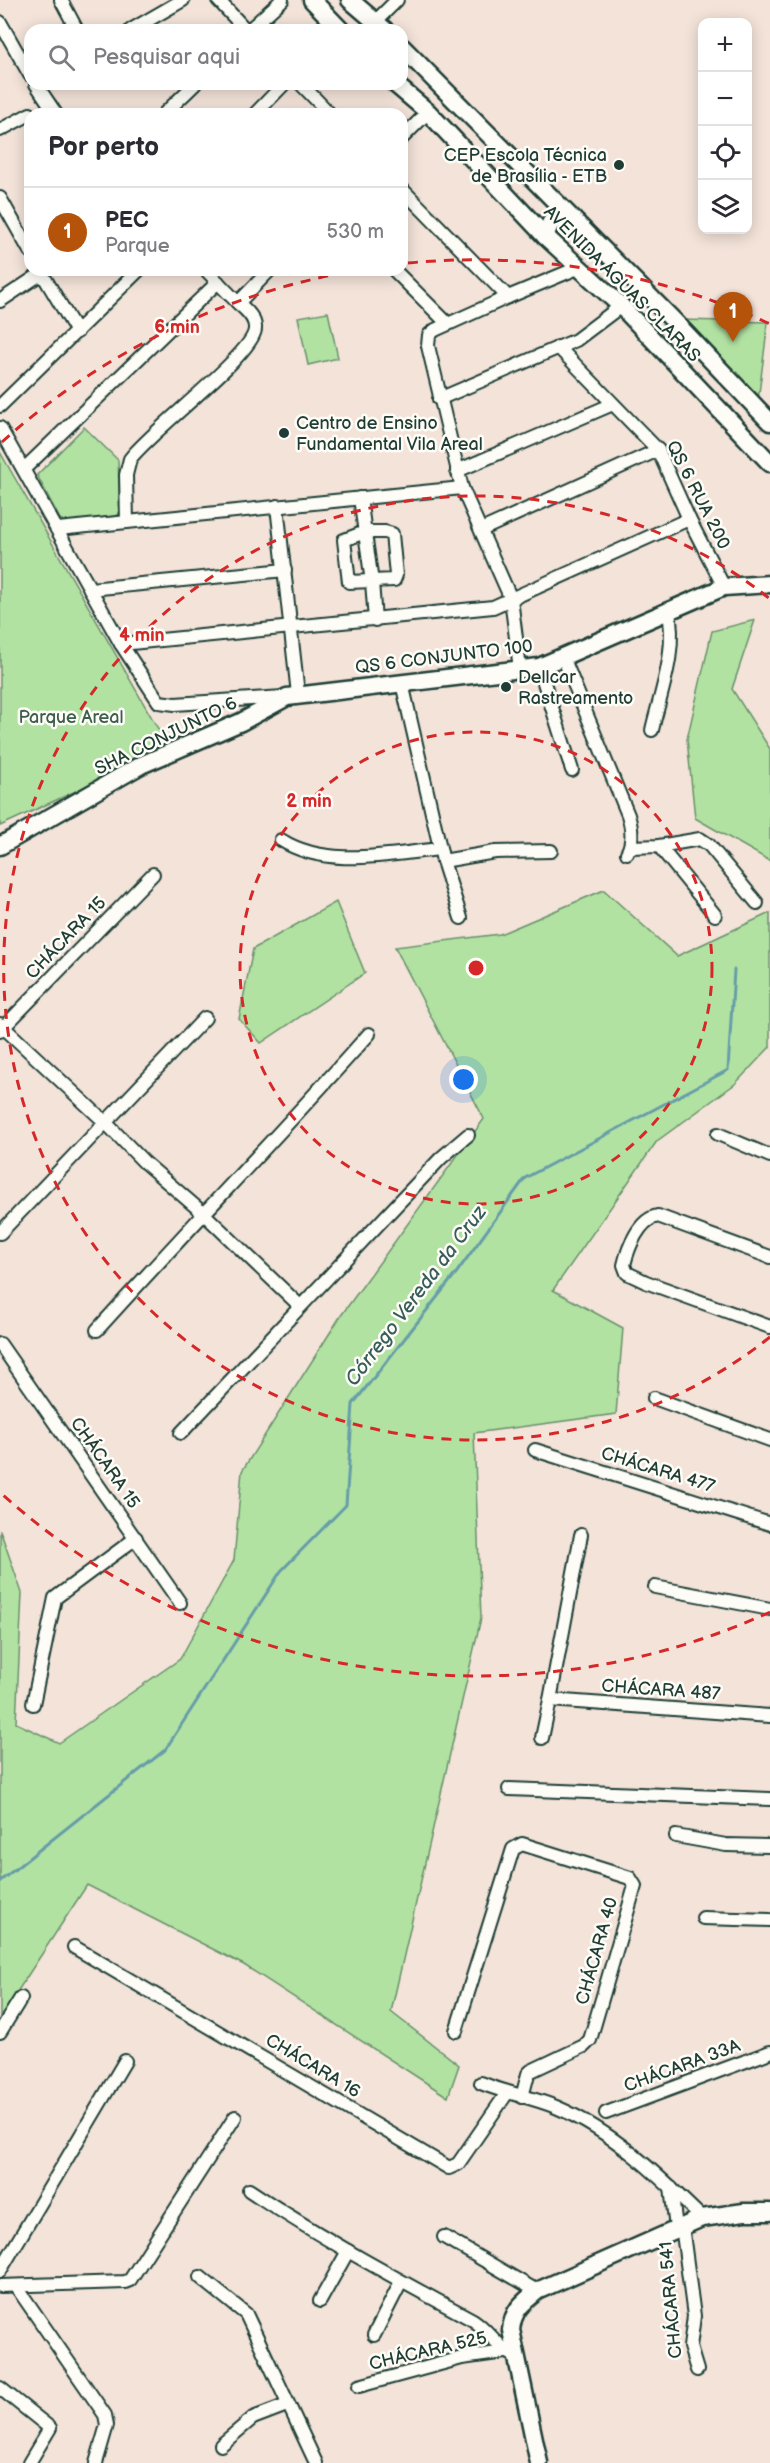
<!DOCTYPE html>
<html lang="pt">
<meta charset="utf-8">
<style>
:root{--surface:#fff;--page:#f2f2f3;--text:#2b2b33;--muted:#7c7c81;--line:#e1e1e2;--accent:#b45309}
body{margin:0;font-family:"Balsamiq Sans",sans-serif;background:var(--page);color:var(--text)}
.controls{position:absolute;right:18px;top:18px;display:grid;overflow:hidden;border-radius:12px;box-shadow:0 3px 15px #0003}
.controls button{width:54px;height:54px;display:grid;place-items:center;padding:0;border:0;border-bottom:2px solid var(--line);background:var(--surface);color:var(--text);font:30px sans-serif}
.you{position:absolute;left:464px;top:1080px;width:21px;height:21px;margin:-15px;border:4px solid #fff;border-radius:50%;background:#1a73e8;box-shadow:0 0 0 9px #1a73e833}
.badge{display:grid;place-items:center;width:39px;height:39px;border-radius:50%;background:var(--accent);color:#fff;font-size:20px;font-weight:700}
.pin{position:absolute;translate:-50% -50px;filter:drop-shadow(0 2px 3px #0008)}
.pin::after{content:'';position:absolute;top:32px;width:21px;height:18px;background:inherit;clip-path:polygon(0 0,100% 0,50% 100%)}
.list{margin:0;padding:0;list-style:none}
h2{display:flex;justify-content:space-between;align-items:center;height:78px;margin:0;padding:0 24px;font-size:26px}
h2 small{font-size:20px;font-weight:400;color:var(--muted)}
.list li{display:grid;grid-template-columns:39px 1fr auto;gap:18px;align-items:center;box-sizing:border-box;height:90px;padding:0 24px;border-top:2px solid var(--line)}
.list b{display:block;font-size:22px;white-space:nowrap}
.list p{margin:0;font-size:20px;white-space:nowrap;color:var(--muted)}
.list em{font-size:20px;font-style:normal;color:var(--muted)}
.icon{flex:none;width:33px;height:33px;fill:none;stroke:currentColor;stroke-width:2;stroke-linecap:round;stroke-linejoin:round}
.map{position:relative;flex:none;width:770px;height:2463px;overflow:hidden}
.search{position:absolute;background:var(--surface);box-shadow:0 3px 15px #0003;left:24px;top:24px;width:384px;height:66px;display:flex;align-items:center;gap:15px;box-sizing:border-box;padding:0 21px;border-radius:18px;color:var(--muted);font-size:22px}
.panel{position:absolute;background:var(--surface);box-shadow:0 3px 15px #0003;left:24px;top:108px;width:384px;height:168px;border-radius:18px}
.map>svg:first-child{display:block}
.green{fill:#b2e2a2;stroke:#68906b;stroke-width:1.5}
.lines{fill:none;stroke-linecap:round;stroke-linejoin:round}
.stream{stroke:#669da8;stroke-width:3}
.street-casing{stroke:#1f3d34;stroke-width:16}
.secondary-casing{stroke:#1f3d34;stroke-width:21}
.street{stroke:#fdfcf7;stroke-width:12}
.secondary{stroke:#fdfcf7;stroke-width:16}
.ring{fill:none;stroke:#d62828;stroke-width:3;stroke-dasharray:10 8}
.poi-dot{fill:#1f3d34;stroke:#fdfcf7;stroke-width:2}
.labels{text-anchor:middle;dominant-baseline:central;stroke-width:5;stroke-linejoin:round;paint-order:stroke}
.poi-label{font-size:18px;fill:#1f3d34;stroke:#fdfcf7;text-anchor:start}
.street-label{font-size:18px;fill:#1f3d34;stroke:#fdfcf7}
.park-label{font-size:18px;fill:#3c5e4a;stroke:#fdfcf7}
.water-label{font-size:20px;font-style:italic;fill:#375d5b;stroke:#fdfcf7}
.centre{fill:#d62828;stroke:#fdfcf7;stroke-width:3}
.ring-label{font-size:18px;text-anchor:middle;font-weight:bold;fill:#d62828;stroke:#fdfcf7;stroke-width:5;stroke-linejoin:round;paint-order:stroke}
</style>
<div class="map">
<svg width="770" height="2463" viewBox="0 0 770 2463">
<rect width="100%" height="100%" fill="#f3e3d9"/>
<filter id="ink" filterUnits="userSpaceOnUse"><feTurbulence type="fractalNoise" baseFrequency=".0167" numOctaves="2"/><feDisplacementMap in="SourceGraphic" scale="12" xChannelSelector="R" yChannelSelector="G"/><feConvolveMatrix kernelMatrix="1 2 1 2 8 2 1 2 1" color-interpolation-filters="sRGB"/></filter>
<g filter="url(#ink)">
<!-- green -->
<g class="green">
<path d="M328 312 338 358 308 365 298 317Z"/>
<path d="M681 320 768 322 758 401Z"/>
<path d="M84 427 118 460 120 512 117 516 66 522 60 519 37 475Z"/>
<path d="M0 452 169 748 0 826Z"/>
<path d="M755 620 732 689 770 749V861L695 818 687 739 712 631Z"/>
<path d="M604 890 677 956 770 913V1047L735 1084 657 1141 553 1290 623 1328 616 1414 474 1433 481 1618 391 2012 459 2065 448 2097 244 1965 87 1885 0 2018V1530L22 1593 16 1723 59 1743 180 1659 234 1560 242 1471 340 1317 484 1119 395 947 500 934Z"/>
<path d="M336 902 365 973 261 1043 239 1019 253 949Z"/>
</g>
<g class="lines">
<!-- stream -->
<path class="stream" d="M0 1881 165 1750 281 1571 346 1505 353 1404 457 1272 525 1178 728 1070 734 970"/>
<!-- street casing -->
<g class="street-casing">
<g id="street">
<path d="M61 0 77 30"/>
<path d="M218 0 246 30"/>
<path d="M376 21 397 0"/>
<path d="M0 22 30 75"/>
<path d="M131 30 183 0"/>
<path d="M249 30 282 0"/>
<path d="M36 84 56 114"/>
<path d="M301 84 330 114"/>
<path d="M164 114 195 84"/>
<path d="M255 114 284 84"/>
<path d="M0 130 30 114"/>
<path d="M402 138 428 112"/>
<path d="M0 198 30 251"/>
<path d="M40 270 77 332"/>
<path d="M206 270 238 303"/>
<path d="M394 270 448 324"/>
<path d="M508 297 580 267"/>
<path d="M0 301 42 273"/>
<path d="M558 347 658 450 689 519 724 587"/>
<path d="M439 399 576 340 621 306"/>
<path d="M0 406 139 270"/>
<path d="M0 428 121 644 159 702 175 704 284 697"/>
<path d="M24 469 218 282"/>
<path d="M457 471 613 404"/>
<path d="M462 488 511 599 520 669"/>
<path d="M360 498 372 582 375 620"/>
<path d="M277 506 298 694"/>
<path d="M127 522 126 475 130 459C149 432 254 354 255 329 256 318 245 309 238 303L270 270"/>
<path d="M58 529 462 488 428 346 429 335 435 330 508 297 402 189"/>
<path d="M481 530 658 450"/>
<path d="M365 532H385L392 534 396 575 394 580 349 582 344 540Z"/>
<path d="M90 589 285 570"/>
<path d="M121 644 493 607 689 519"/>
<path d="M563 657 628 815C632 828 634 841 627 853"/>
<path d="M539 667 572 770"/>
<path d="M402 683 443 861 461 918"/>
<path d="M652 730C661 691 678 649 668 609"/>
<path d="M281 840C327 869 389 854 440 849"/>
<path d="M659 846 715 915"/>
<path d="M631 847 659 846 700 839 709 845 757 903"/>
<path d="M443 861 495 852 551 851"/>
<path d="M0 1024 105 1122 144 1162 203 1213 300 1306"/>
<path d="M0 1031 153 874"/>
<path d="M718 1134 770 1156"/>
<path d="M0 1233 205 1018"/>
<path d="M770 1257 658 1216C639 1219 628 1248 624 1265L627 1273 646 1282 770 1327"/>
<path d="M97 1330C187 1230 280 1134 369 1034"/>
<path d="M0 1344 180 1603"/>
<path d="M654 1398 770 1440"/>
<path d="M181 1433 441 1158 468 1135"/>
<path d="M535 1450 770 1524"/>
<path d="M581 1535 550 1700 770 1716"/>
<path d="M655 1587 770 1609"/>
<path d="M33 1704 55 1598 136 1538"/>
<path d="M542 1738 550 1700"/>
<path d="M509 1789 770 1799"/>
<path d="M676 1836 726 1845 770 1846"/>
<path d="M703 1918 770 1920"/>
<path d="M74 1947 449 2168 458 2164 507 2093"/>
<path d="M456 2031 513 1849 522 1844 630 1878 635 1886 590 2040 584 2046 531 2071 528 2074 522 2097"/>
<path d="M0 2032 21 1998"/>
<path d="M481 2083C505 2093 532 2097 556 2107 613 2131 658 2175 702 2218"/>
<path d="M606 2113 770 2052"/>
<path d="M671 2188 676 2228"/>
<path d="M249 2190C321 2238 397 2279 473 2320 490 2331 498 2349 517 2357"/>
<path d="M682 2226 694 2316 690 2347 697 2370"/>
<path d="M444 2237 537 2291"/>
<path d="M0 2271 125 2061"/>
<path d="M200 2277 246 2314 316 2463"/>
<path d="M0 2286 125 2282 130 2280 235 2117"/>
<path d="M16 2286 105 2415 107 2425 96 2463"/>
<path d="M320 2301 348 2251"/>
<path d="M374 2335 401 2282"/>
<path d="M359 2386 462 2358 505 2352"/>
<path d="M0 2388 50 2428 29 2463"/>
<path d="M221 2445 253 2418 287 2405"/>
</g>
</g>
<!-- secondary casing -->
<g class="secondary-casing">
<g id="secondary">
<path d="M312 0 341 30"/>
<path d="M350 0 385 30"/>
<path d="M402 47 672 319 770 422"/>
<path d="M395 84 428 112 545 236 621 306 770 463"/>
<path d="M545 236 551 222 568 217"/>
<path d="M0 846 141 765 241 722 287 697 539 667 724 587 770 584"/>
<path d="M539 2463 511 2330C513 2310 522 2303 537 2291L702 2218 744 2212H770"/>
</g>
</g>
<!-- street -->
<use href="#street" class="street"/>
<!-- secondary -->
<use href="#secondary" class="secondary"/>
</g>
</g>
<!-- distance rings -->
<g class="ring">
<circle cx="476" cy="968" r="236"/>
<path d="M770 1337A472 472 0 1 1 770 599"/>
<path d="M770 1612A708 708 0 0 1 2 1494M2 442A708 708 0 0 1 353 271M408 263A708 708 0 0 1 770 324"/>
</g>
<!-- markers -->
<g class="poi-dot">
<circle cx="619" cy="165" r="6"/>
<circle cx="284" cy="433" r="6"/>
<circle cx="506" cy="687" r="6"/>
</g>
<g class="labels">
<!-- poi labels -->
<g class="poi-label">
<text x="607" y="155" text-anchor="end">CEP Escola Técnica<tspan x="607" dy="21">de Brasília - ETB</tspan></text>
<text x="296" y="423">Centro de Ensino<tspan x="296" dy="21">Fundamental Vila Areal</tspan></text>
<text x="518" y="677">Dellcar<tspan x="518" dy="21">Rastreamento</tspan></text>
</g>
<!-- street labels -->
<g class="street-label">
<text transform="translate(622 284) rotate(45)">AVENIDA ÁGUAS CLARAS</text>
<text transform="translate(698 495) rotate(63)">QS 6 RUA 200</text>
<text transform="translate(444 657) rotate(-7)">QS 6 CONJUNTO 100</text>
<text transform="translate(166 736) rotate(-26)">SHA CONJUNTO 6</text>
<text transform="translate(66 938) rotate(-46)">CHÁCARA 15</text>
<text transform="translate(105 1463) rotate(55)">CHÁCARA 15</text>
<text transform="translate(658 1470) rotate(17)">CHÁCARA 477</text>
<text transform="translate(661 1690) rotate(4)">CHÁCARA 487</text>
<text transform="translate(597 1951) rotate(-74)">CHÁCARA 40</text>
<text transform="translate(313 2066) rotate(31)">CHÁCARA 16</text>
<text transform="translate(682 2066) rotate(-20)">CHÁCARA 33A</text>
<text transform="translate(671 2300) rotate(-95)">CHÁCARA 541</text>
<text transform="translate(428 2351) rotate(-13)">CHÁCARA 525</text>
</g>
<!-- park labels -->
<g class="park-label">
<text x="71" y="717">Parque Areal</text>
</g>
<!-- water labels -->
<g class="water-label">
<text transform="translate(416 1296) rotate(-53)">Córrego Vereda da Cruz</text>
</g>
</g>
<circle cx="476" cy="968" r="9" class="centre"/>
<g class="ring-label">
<text x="177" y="333">6 min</text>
<text x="142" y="641">4 min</text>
<text x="309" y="807">2 min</text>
</g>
</svg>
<div class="controls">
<button>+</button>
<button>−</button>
<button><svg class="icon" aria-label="locate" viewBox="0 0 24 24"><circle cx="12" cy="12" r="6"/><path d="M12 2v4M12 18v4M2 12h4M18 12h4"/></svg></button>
<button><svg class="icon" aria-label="layers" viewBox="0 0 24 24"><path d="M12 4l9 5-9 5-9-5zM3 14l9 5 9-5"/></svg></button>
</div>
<div class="you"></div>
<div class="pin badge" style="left:733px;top:342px">1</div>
<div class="search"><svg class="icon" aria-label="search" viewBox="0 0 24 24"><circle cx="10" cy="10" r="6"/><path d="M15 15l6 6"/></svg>Pesquisar aqui</div>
<section class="panel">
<h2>Por perto<small></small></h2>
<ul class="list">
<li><span class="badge">1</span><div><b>PEC</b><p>Parque</p></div><em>530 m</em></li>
</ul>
</section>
</div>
